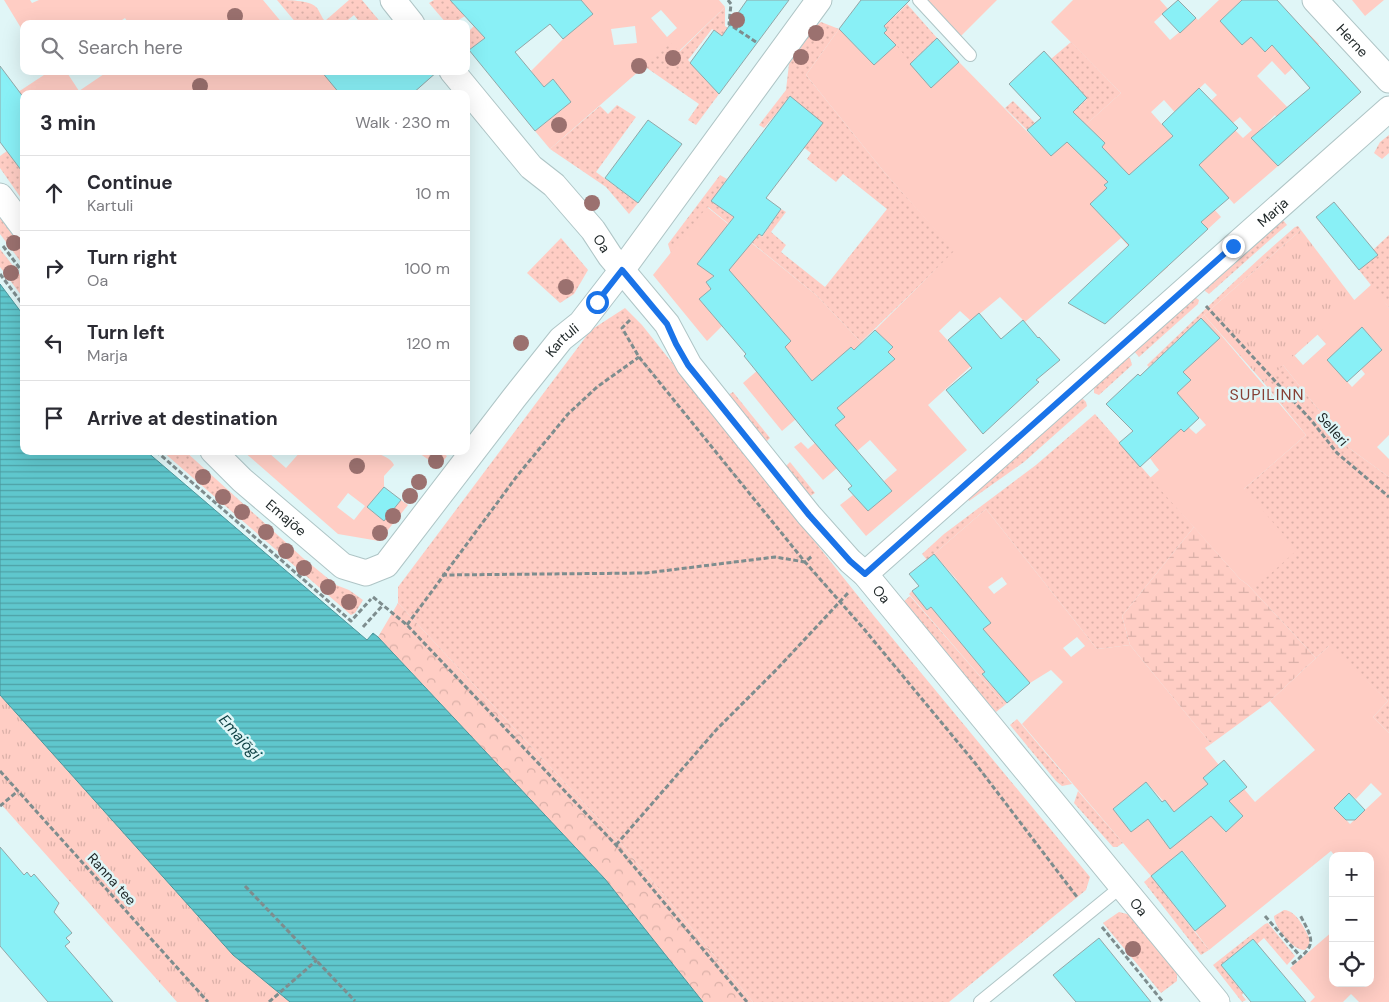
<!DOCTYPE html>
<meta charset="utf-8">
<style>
:root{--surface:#fff;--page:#f7f7f7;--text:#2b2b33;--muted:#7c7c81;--line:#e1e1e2}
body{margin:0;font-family:"DM Sans",sans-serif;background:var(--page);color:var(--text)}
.controls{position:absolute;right:15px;bottom:15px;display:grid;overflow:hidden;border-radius:10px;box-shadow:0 5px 20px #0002}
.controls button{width:45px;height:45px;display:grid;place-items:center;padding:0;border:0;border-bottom:1px solid var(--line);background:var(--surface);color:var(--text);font:25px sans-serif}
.stop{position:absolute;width:15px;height:15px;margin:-11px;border:4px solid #1a73e8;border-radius:50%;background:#fff}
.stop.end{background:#1a73e8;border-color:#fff;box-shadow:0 1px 5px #0008}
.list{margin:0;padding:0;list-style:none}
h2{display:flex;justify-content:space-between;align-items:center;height:65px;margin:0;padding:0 20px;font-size:21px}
h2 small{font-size:16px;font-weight:400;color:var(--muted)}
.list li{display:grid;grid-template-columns:32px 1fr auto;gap:15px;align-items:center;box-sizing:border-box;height:75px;padding:0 20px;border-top:1px solid var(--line)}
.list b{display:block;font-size:19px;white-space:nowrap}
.list p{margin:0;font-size:16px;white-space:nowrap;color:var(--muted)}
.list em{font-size:16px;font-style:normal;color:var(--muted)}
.icon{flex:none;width:28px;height:28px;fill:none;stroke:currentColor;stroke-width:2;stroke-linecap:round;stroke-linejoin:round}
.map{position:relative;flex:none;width:1389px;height:1002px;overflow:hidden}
.search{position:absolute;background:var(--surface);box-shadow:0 5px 20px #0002;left:20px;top:20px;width:450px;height:55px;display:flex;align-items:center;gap:12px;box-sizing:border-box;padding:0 18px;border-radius:10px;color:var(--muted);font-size:19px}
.panel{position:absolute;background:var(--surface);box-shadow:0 5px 20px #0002;left:20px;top:90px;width:450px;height:365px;border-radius:10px}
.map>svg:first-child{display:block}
.grass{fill:url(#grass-dots)}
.forest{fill:url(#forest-crowns)}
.wetland{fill:url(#wetland-marsh)}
.park{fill:url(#park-tufts)}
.garden{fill:#ffcdc4;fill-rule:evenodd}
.water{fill:url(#water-rules);stroke:#4b969b}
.building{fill:#89f0f6;stroke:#92a7a8}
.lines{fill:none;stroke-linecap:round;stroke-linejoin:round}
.lane-casing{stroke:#afc5c6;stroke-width:14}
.street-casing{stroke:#afc5c6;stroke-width:27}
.path{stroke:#7e8d8e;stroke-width:3;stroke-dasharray:5 2.5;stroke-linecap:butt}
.lane{stroke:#fff;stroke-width:12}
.street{stroke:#fff;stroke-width:25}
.tree{fill:#9b716f}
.route{stroke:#1a73e8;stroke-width:6}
.labels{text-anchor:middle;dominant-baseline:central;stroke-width:5;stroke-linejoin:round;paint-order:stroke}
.street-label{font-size:14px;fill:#1c2425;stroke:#e0f6f7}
.water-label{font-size:15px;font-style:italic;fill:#0c3e41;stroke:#e0f6f7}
.quarter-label{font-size:16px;letter-spacing:1px;fill:#863f34;stroke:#e0f6f7}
</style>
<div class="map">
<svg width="1389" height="1002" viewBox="0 0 1389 1002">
<defs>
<pattern id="grass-dots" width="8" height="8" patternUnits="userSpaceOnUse" patternTransform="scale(1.25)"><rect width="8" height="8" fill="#ffcdc4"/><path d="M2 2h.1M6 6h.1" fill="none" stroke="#dab0a8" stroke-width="1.8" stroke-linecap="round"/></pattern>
<pattern id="forest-crowns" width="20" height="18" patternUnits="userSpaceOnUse" patternTransform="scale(1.25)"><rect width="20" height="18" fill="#ffcdc4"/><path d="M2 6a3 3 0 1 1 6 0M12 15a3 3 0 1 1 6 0" fill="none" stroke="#dab0a8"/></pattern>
<pattern id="wetland-marsh" width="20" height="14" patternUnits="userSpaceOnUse" patternTransform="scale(1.25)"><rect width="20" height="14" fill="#ffcdc4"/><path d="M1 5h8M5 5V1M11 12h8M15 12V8" fill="none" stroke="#dab0a8"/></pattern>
<pattern id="park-tufts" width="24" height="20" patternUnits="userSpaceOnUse" patternTransform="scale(1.25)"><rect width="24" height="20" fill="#ffcdc4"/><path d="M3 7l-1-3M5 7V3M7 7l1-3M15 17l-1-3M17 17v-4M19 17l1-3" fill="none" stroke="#dab0a8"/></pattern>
<pattern id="water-rules" width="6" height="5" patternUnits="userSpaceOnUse" patternTransform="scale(1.25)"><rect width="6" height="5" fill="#5fc7cd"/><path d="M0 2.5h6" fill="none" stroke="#4ea1a6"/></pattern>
</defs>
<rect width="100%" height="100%" fill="#e0f6f7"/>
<!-- grass -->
<g class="grass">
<path d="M277 0C286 0 310 0 316 7 320 11 321 17 325 21L349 0H362L382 24H361L354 15 343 24H297Z"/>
<path d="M434 0H450L465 16 452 24H447L429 3Z"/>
<path d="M861 0H880L895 16 907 4 937 38 910 64 884 33 887 29 876 18 857 5Z"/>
<path d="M725 7V26L746 42 740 51 712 29 688 60 719 94 696 125 688 120 699 104 644 66 671 42 680 51Z"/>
<path d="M821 22 839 29 806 75 885 173 955 251 861 342 815 294 708 207 671 254 668 244 720 175 727 179 712 201 762 237 781 209 786 212 771 232 786 245 781 252 825 287 887 209 843 174 836 182 807 159 811 153 803 147 790 97 764 128 759 125 786 90 789 64 815 27Z"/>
<path d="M474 26 485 38 469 50 466 47V27L470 30Z"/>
<path d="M1071 42 1121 93 1059 149 1047 136 1087 99 1051 59Z"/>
<path d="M1013 101 1035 123 1027 130 1005 108Z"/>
<path d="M617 105 636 117 596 172 638 203 629 214 606 187 550 149 600 106 608 114Z"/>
<path d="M1389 135V153L1382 159 1374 153 1380 142Z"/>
<path d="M7 151 24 174V196L21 198 0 168V156Z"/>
<path d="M0 218 24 250V266L0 234Z"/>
<path d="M1283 220 1287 225 1281 230 1209 294 1205 291V287L1277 221Z"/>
<path d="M1298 226 1301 230 1204 315 1149 367 1147 365C1196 318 1244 271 1295 227Z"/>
<path d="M1389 235V308L1359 270 1373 250Z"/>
<path d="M561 238 588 270 574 294 560 303 527 273Z"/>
<path d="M0 249 24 280V299L0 267Z"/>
<path d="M1193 296 1199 300 1198 304 1139 357 1133 350Z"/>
<path d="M625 308 642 325 874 616 1090 877 1086 890 949 1002H753L619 841 398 603V587L591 330Z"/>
<path d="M1125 356 1130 358 1132 365 1099 395 1094 393V388Z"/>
<path d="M1283 365 1349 448 1389 477V733L1373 717 1388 701 1329 646 1316 658 1248 585H1258L1244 489 1306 435 1264 383Z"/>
<path d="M733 392 770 438 766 442 728 395Z"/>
<path d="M1082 398 1086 402 1087 406 1024 462 969 501 968 499Z"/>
<path d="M1095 414 1194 527 1122 616 1130 645 1097 649 986 509 927 560 922 554 944 534 1036 465Z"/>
<path d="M162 451H185L303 558 336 585 349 590 363 600 355 613 351 615Z"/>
<path d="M790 462 815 493 809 497 785 467Z"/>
<path d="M910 596 1005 705 996 712 902 603Z"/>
<path d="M1017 719 1072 784 1062 786 1056 781 1010 725Z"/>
<path d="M1078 791 1123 843 1117 847H1113L1074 803Z"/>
<path d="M1151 876 1209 950 1201 955 1144 882Z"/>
<path d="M1284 910C1297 911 1304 928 1310 939L1309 946 1305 950C1293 951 1274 927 1274 916Z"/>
<path d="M1119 912 1131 915 1177 971V981L1161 993 1103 923Z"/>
<path d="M1268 923 1295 956 1287 965 1264 938 1257 944 1253 939 1221 965 1243 993 1242 995 1246 1000 1242 1002 1213 965 1265 924Z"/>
</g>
<!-- forest -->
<path class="forest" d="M398 603 619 841 753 1002H703L605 879 378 637Z"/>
<!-- wetland -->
<path class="wetland" d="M1194 527 1240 579 1248 585 1316 658 1270 701 1211 744 1130 645 1122 616Z"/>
<!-- park -->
<g class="park">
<path d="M1301 230 1355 301 1264 383 1204 315Z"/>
<path d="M0 695 233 955 290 1002H177L0 803Z"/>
</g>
<!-- garden -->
<g class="garden">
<path d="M4 0H30L32 3 39 0H263L283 24H129L125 18 116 24H24V27L21 28Z"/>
<path d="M581 0H719L725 7 679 51 671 43 550 149 535 131 563 109 553 97 562 90 553 79 544 87 531 71 563 39 592 14ZM661 10 677 28 667 37 651 18ZM635 26 637 43 614 45 611 29Z"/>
<path d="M927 0H997L961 36Z"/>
<path d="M1073 0H1160L1168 9 1154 22 1170 40 1196 18 1198 20 1219 0H1242L1229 12 1242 26 1233 35 1242 45 1251 37 1265 52 1272 45 1285 60 1305 42 1291 27 1297 22 1319 44 1285 75 1272 61 1257 76 1292 112 1281 122 1275 115 1263 127 1267 133 1257 143 1278 166 1234 204 1196 161 1182 173 1221 217 1208 229 1186 205 1146 243 1168 267 1156 277 1121 238 1025 322 1000 297 971 321 960 311 939 331 971 366 928 405 967 450 866 536 840 505 853 495 868 511 892 491 884 481 897 470 870 440 823 480 794 447 801 442 808 449 845 417 837 408 894 359 888 352 893 347 875 330 954 251 885 173 806 75 839 29 874 65 896 45 931 88 959 62 1051 156 1121 93 1051 22ZM1205 83 1217 95 1194 117 1182 105ZM1164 100 1186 125 1173 137 1151 112ZM1217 107 1233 123 1240 117 1252 130 1243 138 1231 126H1198ZM1149 158 1123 206 1104 185 1123 169 1129 175ZM1091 204 1127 220 1115 231Z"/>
<path d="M1352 0H1384L1365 16Z"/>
<path d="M50 71H66L79 91 104 74 102 71H341L347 94H24V103L0 104Z"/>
<path d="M707 207 815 294 861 342 864 341 859 370 808 383 811 379 795 359 771 378 796 419 782 431 743 383 791 341 762 308 718 272 706 282 711 289 699 299 722 326 707 341 653 275Z"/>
<path d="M1372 284 1389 308V435L1377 447 1389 459V477L1349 448 1283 365 1294 355 1303 365 1326 344 1317 334ZM1362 327 1382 349 1361 369 1365 374 1352 387 1333 366Z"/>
<path d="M1204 315 1306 435 1244 489 1297 550 1258 585H1248L1240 579 1150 478 1159 470C1146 455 1140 439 1127 425L1140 376 1149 367 1179 391 1191 380 1183 372 1219 338 1201 318ZM1190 407 1206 425 1196 434 1187 426 1184 432 1181 429 1179 417Z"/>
<path d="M243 451H270L269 453 286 468 301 451C321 451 385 444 394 465L384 476V487L367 507 384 521 401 500 408 505 379 541 338 534ZM348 493 365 506 354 520 337 507Z"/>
<path d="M416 451H440L447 456 439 467Z"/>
<path d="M986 509 1097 649 1130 645 1211 744 1205 748 1223 770 1204 778 1208 784 1205 820 1244 789 1255 802 1315 750 1270 701 1330 645 1388 701 1373 717 1389 733V1002H1359L1351 994 1343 1002H1310L1315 997 1290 968 1333 931V983H1370V856H1335L1331 851 1209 950 1195 931 1226 905 1183 851 1151 876 1022 724 1063 682 1051 670 1030 683 1005 655 982 675 1007 703 1005 705 909 594 912 591 928 610 949 592 946 589 957 580 934 554ZM1002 577 1007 584 994 594 988 587ZM972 599 991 623 981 630 957 610ZM1077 637 1085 646 1071 657 1063 648ZM1146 782 1178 817 1158 833 1148 819 1131 832 1113 809ZM1371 783 1382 794 1350 824 1335 808 1349 793 1356 799ZM1235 808 1243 816 1225 832 1218 823Z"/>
</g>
<!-- water -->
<path class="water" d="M0 284 24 316V451H146L367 640 373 633 378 637 605 879 703 1002H290L233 955 0 695Z"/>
<!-- building -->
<g class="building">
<path d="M450 0H581L593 14 563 39 550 24 515 52 544 87 553 79 571 102 535 131 469 50 485 38Z"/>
<path d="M747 0H789L719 94 690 63 714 30 722 36Z"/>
<path d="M861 0H910L884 26 887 30 884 33 896 45 874 65 839 29Z"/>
<path d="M1178 0 1196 18 1180 33 1162 14Z"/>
<path d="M1242 0H1277L1361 92 1278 166 1251 138 1310 88 1272 45 1265 52 1251 37 1242 45 1220 21Z"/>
<path d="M937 38 959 62 931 88 910 64Z"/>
<path d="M1044 51 1087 98 1073 112 1105 143 1102 147 1129 175 1173 136 1162 124 1199 88 1238 128 1199 165 1229 198 1201 222 1208 229 1105 324 1068 303 1129 245 1090 204 1107 188 1104 185 1108 182 1067 142 1051 156 1027 130 1041 118 1009 84Z"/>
<path d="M0 66 24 98V174L0 142Z"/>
<path d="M321 71H438L412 94H340Z"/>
<path d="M790 96 823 123 766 198 781 209 762 236 759 234 729 270 791 341 785 347 812 381 851 347 854 350 875 330 893 347 888 352 895 359 837 408 845 417 835 425 892 491 868 511 848 489 852 486 808 435 744 356 746 354 699 299 711 289 706 282 714 276 697 264 734 217 711 201Z"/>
<path d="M648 120 682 144 638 203 605 178Z"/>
<path d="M1334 202 1378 255 1359 270 1316 217Z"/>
<path d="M979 313 1001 339 1023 320 1038 338 1039 337 1060 360 1036 380 1039 382 983 434 946 390 972 368 948 340Z"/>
<path d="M1201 318 1220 338 1183 372 1191 380 1177 393 1199 418 1184 432 1181 429 1140 467 1119 443 1133 431 1106 404 1138 374 1140 376Z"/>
<path d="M1362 327 1382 350 1347 382 1327 360Z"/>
<path d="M384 487 401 500 384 521 367 507Z"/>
<path d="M934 554 991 623 983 629 1030 683 1007 703 982 674 985 672 931 607 927 610 912 591 919 586 909 574Z"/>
<path d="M1224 760 1247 787 1229 801 1243 816 1226 832 1211 816 1170 849 1148 819 1131 832 1113 809 1146 782 1162 802 1165 800 1174 812 1208 784 1203 778Z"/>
<path d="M1349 793 1365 810 1355 820H1346L1334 808Z"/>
<path d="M0 847 24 875 27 872 31 877 34 874 59 903 54 912 72 933 66 938 70 942 65 946 113 1002H48L0 946Z"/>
<path d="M1182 851 1226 906 1195 931 1151 876Z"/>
<path d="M1099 938 1151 1002H1076L1053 975Z"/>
<path d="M1253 939 1306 1002H1251L1221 965Z"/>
</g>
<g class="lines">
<!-- lane casing -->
<g class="lane-casing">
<g id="lane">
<path d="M919 0 970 55"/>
<path d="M980 1002 1122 886"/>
</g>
</g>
<!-- street casing -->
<g class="street-casing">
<g id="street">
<path d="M393 0 412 24"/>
<path id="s1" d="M1315 0 1389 80"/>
<path id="s2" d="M452 71 531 167 554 185 593 230 610 256 667 324 689 365 809 515 850 561 865 574 1217 1002"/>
<path d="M0 196 24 228"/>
<path id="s3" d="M213 451 242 480 343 566 366 573 386 565 514 398 561 339 581 323 622 270 819 0"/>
<path id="s4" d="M865 574 1389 109"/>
</g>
</g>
<!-- path -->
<g class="path">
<path d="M728 0 731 4 729 24 756 42"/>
<path d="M3 246 24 274"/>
<path d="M0 274 24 306"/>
<path d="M1206 306 1311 420 1337 453 1389 497"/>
<path d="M630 320 622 328 639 357 805 562 864 629 975 763 1077 897"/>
<path d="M156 451 351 621 371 599"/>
<path d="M442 575 646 573 775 557 805 562 812 556"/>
<path d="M373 597 407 625 616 845 747 1002"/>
<path d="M407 625 517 476 568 414 597 387 639 357"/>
<path d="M363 627 383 605"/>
<path d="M0 771 208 1002"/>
<path d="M0 806 18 791"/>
<path d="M616 845 717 729 777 669 848 593"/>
<path d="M245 886 355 1001"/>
<path d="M1265 916 1301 957"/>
<path d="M1102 927 1163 1002"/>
<path d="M1292 964C1317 945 1314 941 1300 915"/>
<path d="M269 1002 317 960"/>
</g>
<!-- lane -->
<use href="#lane" class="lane"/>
<!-- street -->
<use href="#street" class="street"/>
</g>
<!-- trees -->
<g class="tree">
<circle cx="235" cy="16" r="8"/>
<circle cx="737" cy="20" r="8"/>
<circle cx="816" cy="33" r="8"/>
<circle cx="801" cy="57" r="8"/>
<circle cx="673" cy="58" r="8"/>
<circle cx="639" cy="66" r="8"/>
<circle cx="200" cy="86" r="8"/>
<circle cx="559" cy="125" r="8"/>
<circle cx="592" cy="203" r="8"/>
<circle cx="14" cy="243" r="8"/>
<circle cx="11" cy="273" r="8"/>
<circle cx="566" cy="287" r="8"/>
<circle cx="521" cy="343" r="8"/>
<circle cx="436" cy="461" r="8"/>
<circle cx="357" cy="466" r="8"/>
<circle cx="203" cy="477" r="8"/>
<circle cx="419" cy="482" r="8"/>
<circle cx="410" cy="496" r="8"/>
<circle cx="223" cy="497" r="8"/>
<circle cx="242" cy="512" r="8"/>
<circle cx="393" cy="516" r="8"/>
<circle cx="266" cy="532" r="8"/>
<circle cx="380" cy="533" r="8"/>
<circle cx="286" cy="551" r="8"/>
<circle cx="304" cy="568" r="8"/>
<circle cx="328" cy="587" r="8"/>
<circle cx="349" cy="602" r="8"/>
<circle cx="1133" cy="949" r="8"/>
</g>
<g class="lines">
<!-- route -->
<path class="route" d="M597 302 622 270 667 324 676 344 688 365 809 515 850 561 865 574 1233 246"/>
</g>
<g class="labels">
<!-- street labels -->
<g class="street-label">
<text stroke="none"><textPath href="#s1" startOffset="55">Herne</textPath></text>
<text stroke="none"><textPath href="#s4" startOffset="545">Marja</textPath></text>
<text stroke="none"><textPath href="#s2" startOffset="229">Oa</textPath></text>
<text stroke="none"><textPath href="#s3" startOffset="505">Kartuli</textPath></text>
<text transform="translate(1333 429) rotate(49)">Selleri</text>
<text stroke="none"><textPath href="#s3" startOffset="99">Emajõe</textPath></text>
<text stroke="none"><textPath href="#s2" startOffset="679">Oa</textPath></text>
<text transform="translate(112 879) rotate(48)">Ranna tee</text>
<text stroke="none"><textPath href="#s2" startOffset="1084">Oa</textPath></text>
</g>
<!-- water labels -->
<g class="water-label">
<text transform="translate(240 737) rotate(48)">Emajõgi</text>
</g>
<!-- quarter labels -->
<g class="quarter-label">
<text x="1267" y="394">SUPILINN</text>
</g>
</g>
</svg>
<div class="controls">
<button>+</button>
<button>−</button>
<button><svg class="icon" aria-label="locate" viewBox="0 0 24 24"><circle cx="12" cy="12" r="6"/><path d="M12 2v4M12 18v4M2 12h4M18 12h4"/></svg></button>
</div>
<div class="stop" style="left:597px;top:302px"></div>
<div class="stop end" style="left:1233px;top:246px"></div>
<div class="search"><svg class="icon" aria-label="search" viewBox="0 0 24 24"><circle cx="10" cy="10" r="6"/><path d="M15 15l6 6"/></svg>Search here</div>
<section class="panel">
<h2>3 min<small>Walk · 230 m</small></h2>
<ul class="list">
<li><svg class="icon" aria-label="ahead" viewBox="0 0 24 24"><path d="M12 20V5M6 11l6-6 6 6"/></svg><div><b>Continue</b><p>Kartuli</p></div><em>10 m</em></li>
<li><svg class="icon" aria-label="right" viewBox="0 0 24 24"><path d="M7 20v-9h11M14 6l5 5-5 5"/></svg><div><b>Turn right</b><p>Oa</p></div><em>100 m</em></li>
<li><svg class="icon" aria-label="left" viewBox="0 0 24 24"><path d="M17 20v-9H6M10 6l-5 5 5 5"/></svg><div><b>Turn left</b><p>Marja</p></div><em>120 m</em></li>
<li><svg class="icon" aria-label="arrive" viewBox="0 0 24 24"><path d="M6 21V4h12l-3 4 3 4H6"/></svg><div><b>Arrive at destination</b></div></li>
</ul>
</section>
</div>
